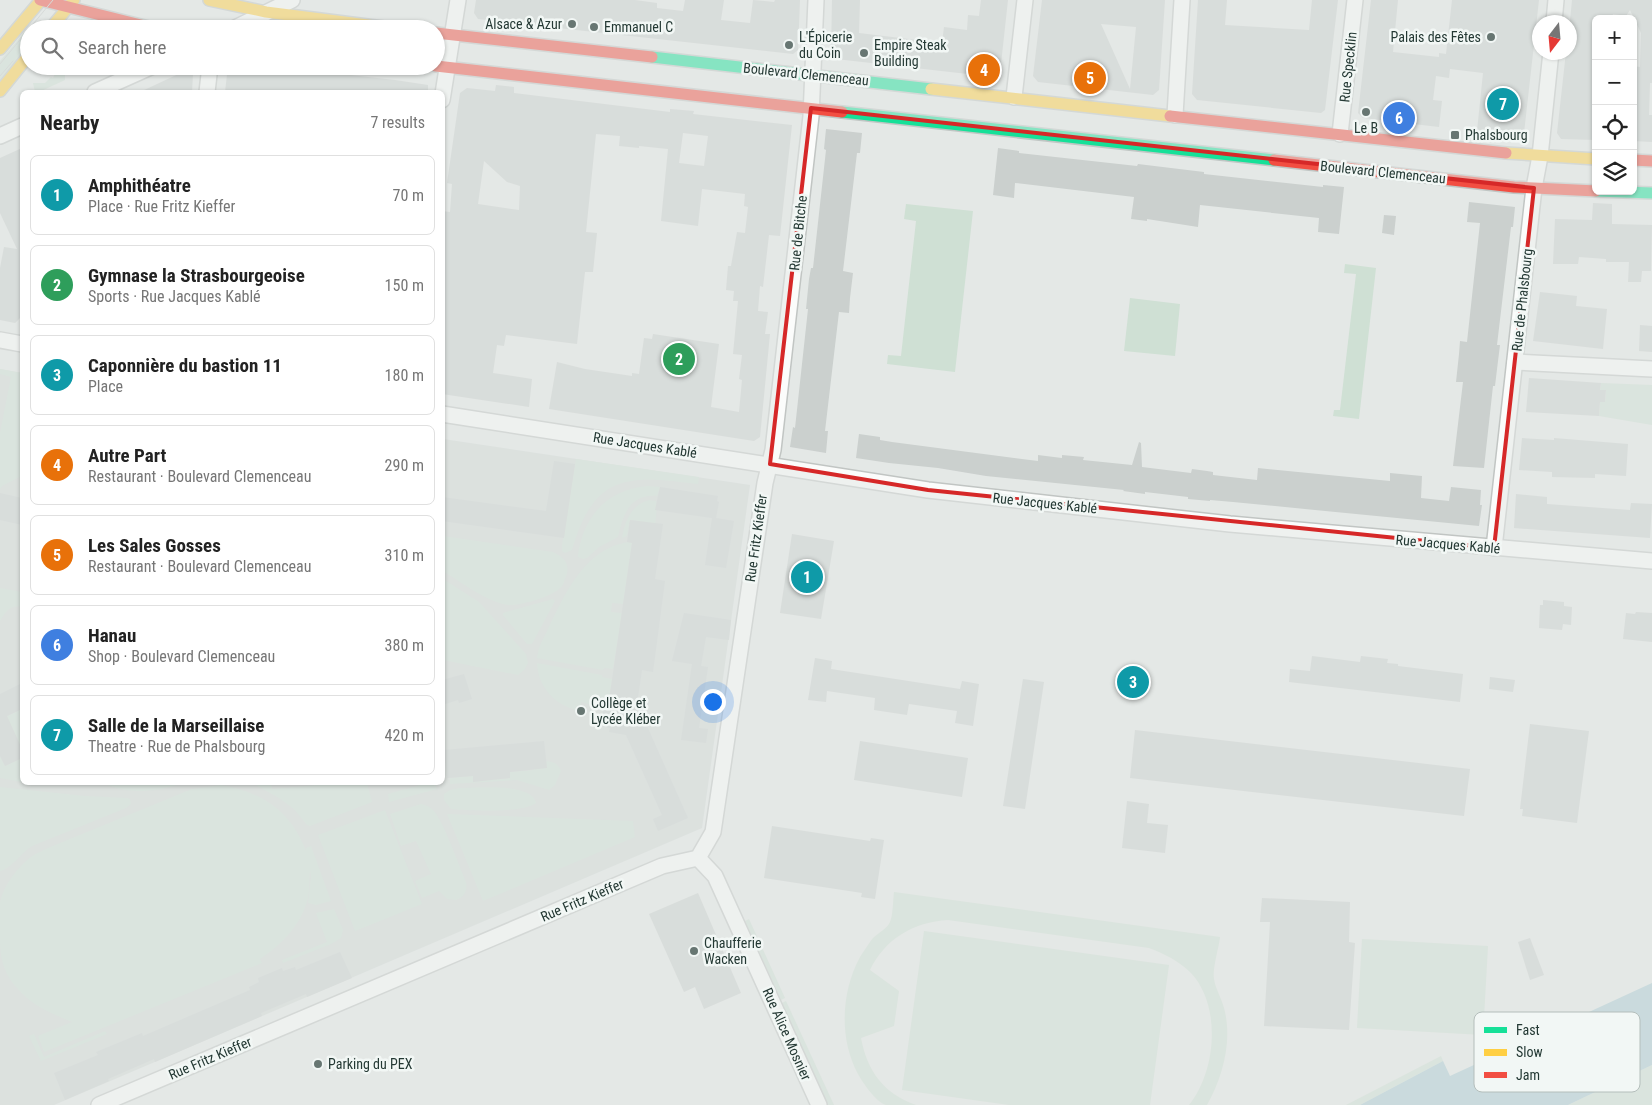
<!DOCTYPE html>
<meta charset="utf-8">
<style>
:root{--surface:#fff;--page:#f6f6f6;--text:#222;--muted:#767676;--line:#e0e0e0;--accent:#7c3aed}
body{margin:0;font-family:"Roboto Condensed",sans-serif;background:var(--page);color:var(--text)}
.controls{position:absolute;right:15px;top:15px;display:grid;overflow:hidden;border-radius:8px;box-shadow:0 1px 4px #0004}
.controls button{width:45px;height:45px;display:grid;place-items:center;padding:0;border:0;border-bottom:1px solid var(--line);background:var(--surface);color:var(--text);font:25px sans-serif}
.compass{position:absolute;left:1532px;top:15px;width:45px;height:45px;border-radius:50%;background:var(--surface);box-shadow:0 1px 4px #0004;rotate:196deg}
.you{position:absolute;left:712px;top:701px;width:18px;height:18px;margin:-12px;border:4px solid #fff;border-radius:50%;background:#1a73e8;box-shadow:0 0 0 8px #1a73e833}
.badge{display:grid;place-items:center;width:32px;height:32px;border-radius:50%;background:var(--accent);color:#fff;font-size:16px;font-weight:700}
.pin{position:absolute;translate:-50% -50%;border:2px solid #fff;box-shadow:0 1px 5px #0006}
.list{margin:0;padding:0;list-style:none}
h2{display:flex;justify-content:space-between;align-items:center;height:65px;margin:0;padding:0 20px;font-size:21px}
h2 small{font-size:16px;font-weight:400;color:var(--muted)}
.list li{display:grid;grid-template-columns:32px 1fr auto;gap:15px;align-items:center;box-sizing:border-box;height:80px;margin:0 10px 10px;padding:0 10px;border:1px solid var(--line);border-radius:8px}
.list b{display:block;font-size:19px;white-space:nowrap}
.list p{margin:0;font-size:16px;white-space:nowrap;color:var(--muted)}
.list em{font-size:16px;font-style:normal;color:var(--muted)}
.icon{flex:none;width:28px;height:28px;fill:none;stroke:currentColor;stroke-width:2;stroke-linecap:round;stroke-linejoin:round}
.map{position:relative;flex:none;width:1652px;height:1105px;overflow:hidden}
.search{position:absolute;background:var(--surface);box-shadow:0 1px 4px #0004;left:20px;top:20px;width:425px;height:55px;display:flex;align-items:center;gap:12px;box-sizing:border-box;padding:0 18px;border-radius:28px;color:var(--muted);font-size:19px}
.panel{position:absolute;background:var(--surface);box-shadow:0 1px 4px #0004;left:20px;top:90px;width:425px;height:695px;border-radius:8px}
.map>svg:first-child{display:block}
.built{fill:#d2d9d6}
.green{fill:#cfe0d4}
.water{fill:#aacbd2}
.building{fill:#cbd0ce;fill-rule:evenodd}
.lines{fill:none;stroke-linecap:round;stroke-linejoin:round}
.street-casing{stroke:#c1c5c3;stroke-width:18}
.fast-casing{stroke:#c0c6c4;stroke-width:14}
.slow-casing{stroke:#c0c6c4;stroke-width:14}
.jam-casing{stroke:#c0c6c4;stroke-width:14}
.street{stroke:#fbfcfb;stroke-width:15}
.fast{stroke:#16e098;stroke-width:11}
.slow{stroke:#ffcf43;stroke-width:11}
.jam{stroke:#f24e42;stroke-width:11}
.tram{stroke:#c7cac9;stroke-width:1}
.marked{fill:none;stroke:#d62828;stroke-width:4;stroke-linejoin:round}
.poi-dot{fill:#677672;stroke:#f2f7f5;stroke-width:2}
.labels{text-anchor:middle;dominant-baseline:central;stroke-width:5;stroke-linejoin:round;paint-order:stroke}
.poi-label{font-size:14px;fill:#243934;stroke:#f2f7f5;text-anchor:start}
.street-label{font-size:14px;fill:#243934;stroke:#f2f7f5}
.key{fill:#f2f7f5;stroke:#b4bebb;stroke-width:1}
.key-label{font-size:14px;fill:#243934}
</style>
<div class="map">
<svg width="1652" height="1105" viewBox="0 0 1652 1105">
<rect width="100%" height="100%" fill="#e4e8e6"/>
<!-- built -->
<path class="built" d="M0 369 22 373V782H442L443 439 750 485 702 828 54 1105H0Z"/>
<!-- green -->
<g class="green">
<path d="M27 29H29V45L0 80V61Z"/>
<path d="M58 67 65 70V80L39 92H35L33 83H45L51 77 53 78Z"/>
<path d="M906 204 973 211 955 372 887 364 888 355 901 356 916 221 904 219Z"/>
<path d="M1345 264 1376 268 1359 419 1333 416 1334 410H1340L1356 274 1344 273Z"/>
<path d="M1130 298 1180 304 1175 356 1124 351Z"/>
<path d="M0 369 22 373V476L2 486 0 489V433L11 377 0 374Z"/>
<path d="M1601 383 1652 385V425L1599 416 1600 402H1605L1606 390H1600Z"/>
<path d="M576 459 699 477 698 484C628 475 594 473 572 550L565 553 562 551V545Z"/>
<path d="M648 486 660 487 657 496C630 494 623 514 618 537L599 547 587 558 583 559 578 557C578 550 581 541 583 534 595 504 616 489 648 486Z"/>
<path d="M649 500 656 501 657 505 655 528 640 526V521L630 520 627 536 622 538C625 521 631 505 649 500Z"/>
<path d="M443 536 553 552C566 558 571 566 565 579 564 583 562 587 559 589 550 597 520 606 508 605 487 602 461 582 443 571Z"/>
<path d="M629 542 632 543 623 604 612 603 611 612 622 613 613 669 604 668 603 670 537 658 539 648C559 609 578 549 629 542Z"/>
<path d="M443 579 479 602 526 654 528 663 525 669 518 675 443 660Z"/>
<path d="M0 588 22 592V607C10 605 6 611 0 621Z"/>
<path d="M553 599 555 601 554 603 532 644H527L503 615V613L506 612Z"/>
<path d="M537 663 602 675V677L612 679 608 707 604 706V708L581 702 580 711C556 706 538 688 537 663Z"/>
<path d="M22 709V749L14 732 3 737 0 720Z"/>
<path d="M0 756 5 766 22 758V782L0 778Z"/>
<path d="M546 761C553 762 558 763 561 771L555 785 549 790 517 780 450 784V778L473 776V782L481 781 501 773V779L510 778V772L534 770V769Z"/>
<path d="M104 783H182C162 792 124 795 104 783Z"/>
<path d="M252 783H271L272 789 339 783H367L372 802 310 826 307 825 294 809 279 798Z"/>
<path d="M427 783H435L437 789 389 802 388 794Z"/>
<path d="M221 785C262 792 291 811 306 851V848L311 846 331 901 316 905 308 903 311 877 310 870C309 880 310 891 307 902 299 927 281 945 260 959L262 963 44 1052 38 1036 72 1022C51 1013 32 1006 17 988 2 971 0 956 0 935 0 925 0 914 0 904 2 887 18 867 31 857 36 853 43 851 48 848L192 789Z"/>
<path d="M0 787 85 796 127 798 130 799 131 804 126 808 32 846C21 853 11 869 0 871Z"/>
<path d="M459 788C475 788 532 782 536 803 524 813 468 811 451 809L444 800V794L450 790Z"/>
<path d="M421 804C425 805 428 806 432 809 443 819 459 866 466 882 468 891 464 897 456 900L447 899 439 891 422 898 415 881 431 874 416 841 401 846 390 814Z"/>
<path d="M385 810 422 904 355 931 318 835Z"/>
<path d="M447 814 633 821 635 837 483 901Z"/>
<path d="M894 892 1220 937C1219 947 1212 970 1214 979 1215 988 1223 1001 1225 1012 1232 1044 1222 1078 1207 1105H1189C1216 1072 1222 1006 1191 973 1179 961 1165 954 1149 948L948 920C913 922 885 939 870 970L899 991 894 1026 861 1038C867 1071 884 1094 916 1105 907 1105 894 1105 886 1105 876 1102 863 1083 858 1074 839 1039 841 992 860 957 864 951 869 943 873 938 878 933 887 929 890 922 893 916 893 900 894 892Z"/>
<path d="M334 909 343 930 341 938 331 944 283 963 282 960 327 942 316 913Z"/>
<path d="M749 919 785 998 781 1000 745 921Z"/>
<path d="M924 931 1169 965 1150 1105H1009L902 1090Z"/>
<path d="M1362 939 1488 946 1483 1035 1357 1028Z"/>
<path d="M786 1001 834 1105H828L782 1003Z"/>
<path d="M105 1031 107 1034 41 1061 29 1036 34 1034 44 1057Z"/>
<path d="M1441 1056 1443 1061 1360 1105H1346Z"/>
<path d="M1652 1065V1105H1568Z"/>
</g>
<!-- water -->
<path class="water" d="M1652 983V1065L1568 1105H1360L1443 1061 1450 1076Z"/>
<!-- building -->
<g class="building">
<path d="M476 0H635L657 3V8L683 11 685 0H724L721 20 750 23 753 0 774 2 775 0H800L798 50 793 54 522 24 521 30 503 28 504 22 478 19 474 13Z"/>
<path d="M832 0H860L859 33 942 43 944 27 967 30 968 15 979 16 981 0H1008L1000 73 994 77 836 59 831 54Z"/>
<path d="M1042 0H1165L1159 90 1153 95 1038 82 1033 76ZM1101 24 1136 27 1130 89Z"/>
<path d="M1198 0H1227L1225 25 1309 30 1312 0H1338L1325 110 1321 113 1197 100 1192 94Z"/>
<path d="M1371 0H1398L1393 52 1439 57V53L1446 54 1452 0H1539L1524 133 1520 136 1477 131 1483 73 1450 69 1449 78 1436 76 1433 100 1442 101 1439 127 1363 118 1358 113Z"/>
<path d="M1572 0H1652V83H1650L1649 115H1652V142L1633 141V66L1640 67 1641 33 1630 10 1626 16 1613 14 1612 19H1596V140L1561 139 1557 133 1566 52H1570V21Z"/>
<path d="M228 66H270L395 80 428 85V92H260L246 91V92H225Z"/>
<path d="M187 70 193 74 192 92H140Z"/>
<path d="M496 85 514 87V93L670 112V109L694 111 693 114 792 125 780 236 769 235 763 287 760 286 758 311 768 312 765 334H770L760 437 754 441 549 409 557 362 585 369 632 376V373L639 374 644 338 652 339 653 334 719 344 711 407 739 412 742 380 739 379 742 355 733 354 738 301H733L734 291 726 290 728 266H731L737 232 745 233 748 207 744 206 745 194 702 189 698 226 661 221 668 149 639 146V148L619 146 620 136 596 134 586 232 597 233 593 272H585L577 344 506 335 504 346 497 345 493 373 532 379 529 407 442 394V211L450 212 452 184 447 183 460 93 467 88 495 91ZM683 133 708 136 704 166 679 163ZM484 161 507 182 520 186 519 210 478 204Z"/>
<path d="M826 129 862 133 860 153H857L843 271 853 273 850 298 849 313 839 312 825 431H828L826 453 790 447 793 427 795 428 808 309H806L809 279 811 268H813L826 150 824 149Z"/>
<path d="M22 148V306L20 318 15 323 0 320V268L4 247 17 249 0 213V158Z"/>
<path d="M998 148 1019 151V153L1137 166 1138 164 1204 172V174L1323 187V185L1344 187 1339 234 1318 232 1319 218 1200 205 1198 227 1147 219V221L1131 219 1134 197 1015 183 1014 198 993 195Z"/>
<path d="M1469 202 1515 207 1513 227H1511L1497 345H1500L1498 361 1495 386H1493L1484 468 1453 466 1463 382H1456L1459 354 1460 341 1467 342 1480 223 1467 222Z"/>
<path d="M1593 203 1612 204V224L1652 225 1651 271H1642L1641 282H1628L1629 262H1606V259L1579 257 1578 264H1553L1555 219 1592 220Z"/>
<path d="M1384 215 1396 216 1394 235 1382 233Z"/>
<path d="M1540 292 1577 296 1576 306 1607 309 1603 349 1533 341Z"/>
<path d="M1640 325 1652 326V352L1639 351Z"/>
<path d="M1529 378 1601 383 1600 390H1606L1605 402H1600L1599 416 1526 412Z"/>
<path d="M859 434 880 437V440L892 442 1038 461V455L1062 458V455L1084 457 1083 460 1132 465 1139 442 1141 443 1142 467 1191 473 1192 469 1207 471 1213 472V475L1257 480 1258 468 1390 481V473L1422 476 1421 498 1449 501 1451 487 1481 490 1480 505H1482L1479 526 1233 502 1210 500V501L1188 499V497L1145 492V494L1123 491 1124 490 986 476 938 468 889 463 856 458Z"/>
<path d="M1522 438 1554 440V438L1628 444 1626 476 1595 474V478L1552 477V472L1519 470Z"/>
<path d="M554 461 575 464 564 538 442 521V497L546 511Z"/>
<path d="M660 487 718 496 717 501 719 502 716 518 734 521 726 568 705 565 712 518 655 510Z"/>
<path d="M0 493 22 498V525L0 520Z"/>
<path d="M1516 494 1547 497V504L1630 510 1631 503 1652 504 1650 538 1514 528Z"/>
<path d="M630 520 663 524 655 579 665 581 653 672 642 670 638 697 649 698 646 723 647 726 688 818 658 831 653 819 662 815 626 735 609 732 610 728 601 726 604 706 608 707 632 543 627 542Z"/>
<path d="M792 534 834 541 821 619 780 613Z"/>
<path d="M1543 600 1564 602V606L1572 607 1571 625 1563 624 1562 630 1539 628 1540 605H1543Z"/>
<path d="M1636 612 1652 613V642L1623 639 1626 613 1635 614Z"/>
<path d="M684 613 731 620 729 640 706 637 701 666 708 667 699 728 708 729 706 743 681 740 692 664 672 661Z"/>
<path d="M1312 656 1360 662 1361 656 1388 659 1387 663 1398 664V666L1463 674 1460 702 1289 682 1290 669 1310 671Z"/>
<path d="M815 658 832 661 831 669 960 689 962 681 979 684 973 726 955 723 957 711 909 704 907 715 874 710 875 698 827 691 826 702 808 700Z"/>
<path d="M1127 672 1141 673 1140 687 1136 691 1132 692 1126 687Z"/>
<path d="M464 674 472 699 459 703 458 700 442 705V680Z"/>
<path d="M1490 677 1515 680 1513 692 1489 689Z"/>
<path d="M1023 679 1044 682 1025 809 1003 806Z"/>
<path d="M22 683V709L7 716 22 749V758L5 766 0 756V694Z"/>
<path d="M1530 724 1589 731 1577 823 1522 816 1523 809H1520Z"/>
<path d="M1135 730 1470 769 1464 816 1130 778Z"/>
<path d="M544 741 547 768 510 772V778L473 782V776L447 778 444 750Z"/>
<path d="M860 741 968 758 962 797 854 780Z"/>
<path d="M1127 801 1149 804 1147 823 1168 825 1165 853 1122 848Z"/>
<path d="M772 826 870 841 871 838 884 840 875 899 861 897 862 893 764 878Z"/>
<path d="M698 893 741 993 704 1009 695 987 684 992 649 914Z"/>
<path d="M1262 898 1350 902 1349 942 1355 943 1349 1030 1264 1026 1270 922H1260Z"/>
<path d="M1530 938 1544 975 1530 980 1518 942Z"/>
<path d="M340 952 352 978 307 997 306 994 261 1013 262 1016 155 1062 154 1059 108 1079 109 1081 65 1100 54 1073 98 1055 96 1052 142 1033 143 1036 250 990 249 987 259 982 258 978 282 968 283 971 295 967 296 970Z"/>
</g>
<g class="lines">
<!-- street casing -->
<g class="street-casing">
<g id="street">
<path d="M1554 22 1556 0"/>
<path d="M233 29 292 0"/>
<path d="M95 92 153 66"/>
<path d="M207 92 210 66"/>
<path d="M1014 97 1025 0"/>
<path d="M442 100 458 0"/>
<path d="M1175 115 1182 0"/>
<path d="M1340 134 1355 0"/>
<path d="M0 136 22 126"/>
<path d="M0 340 22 344"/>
<path d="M1515 362 1652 369"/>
<path d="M442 414 928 490 1230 524 1652 561"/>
<path d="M1494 548 1534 188 1540 156 1551 52"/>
<path d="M698 858 715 876 819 1105"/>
<path d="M99 1105 662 866 698 858 713 832 765 483 773 450 811 116 816 0"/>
</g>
</g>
<!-- fast casing -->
<g class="fast-casing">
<g id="fast">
<path d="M652 57 931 89"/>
<path d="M842 112 1274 160"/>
<path d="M1596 191 1652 193"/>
</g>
</g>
<!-- slow casing -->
<g class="slow-casing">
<g id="slow">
<path d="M209 0 266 12 399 29"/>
<path d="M50 29 74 0"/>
<path d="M0 49 41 0"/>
<path d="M931 89 1170 116"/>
<path d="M0 91 29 55"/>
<path d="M1506 153 1596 159"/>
</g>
</g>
<!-- jam casing -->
<g class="jam-casing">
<g id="jam">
<path d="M40 0 157 29"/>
<path d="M436 33 652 57"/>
<path d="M436 66 842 112"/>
<path d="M1170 116 1506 153"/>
<path d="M1274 160 1514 187 1596 191"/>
<path d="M1633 160 1652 161"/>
</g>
</g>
<!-- street -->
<use href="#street" class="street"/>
<!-- fast -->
<use href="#fast" class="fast"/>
<!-- slow -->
<use href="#slow" class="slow"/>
<!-- jam -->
<use href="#jam" class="jam"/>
<!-- tram -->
<g class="tram">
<path d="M29 29 53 0"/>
<path d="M0 64 29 29"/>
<path d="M0 76 13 61"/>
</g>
</g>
<!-- marked area -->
<path d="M0 0H1652V1105H0ZM811 108 1534 188 1494 548 928 490 770 464Z" fill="#e4e8e6" fill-opacity=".55" fill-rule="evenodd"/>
<path class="marked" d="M811 108 1534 188 1494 548 928 490 770 464Z"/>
<!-- markers -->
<g class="poi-dot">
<circle cx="572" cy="24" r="5"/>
<circle cx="594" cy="27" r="5"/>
<circle cx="1491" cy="37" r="5"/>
<circle cx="789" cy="45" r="5"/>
<circle cx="864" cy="53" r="5"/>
<circle cx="1366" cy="112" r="5"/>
<rect x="1450" y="130" width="10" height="10" rx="2.5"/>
<circle cx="581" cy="711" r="5"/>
<circle cx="694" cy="951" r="5"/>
<circle cx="318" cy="1064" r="5"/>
</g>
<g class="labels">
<!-- poi labels -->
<g class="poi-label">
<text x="562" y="24" text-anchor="end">Alsace &amp; Azur</text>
<text x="604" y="27">Emmanuel C</text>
<text x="799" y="37">L'Épicerie<tspan x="799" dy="16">du Coin</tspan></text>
<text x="1481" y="37" text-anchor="end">Palais des Fêtes</text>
<text x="874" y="45">Empire Steak<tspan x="874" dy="16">Building</tspan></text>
<text x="1366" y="128" text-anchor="middle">Le B</text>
<text x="1465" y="135">Phalsbourg</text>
<text x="591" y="703">Collège et<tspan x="591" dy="16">Lycée Kléber</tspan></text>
<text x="704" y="943">Chaufferie<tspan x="704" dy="16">Wacken</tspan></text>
<text x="328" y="1064">Parking du PEX</text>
</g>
<!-- street labels -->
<g class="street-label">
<text transform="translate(1348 67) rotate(-84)">Rue Specklin</text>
<text transform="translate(806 74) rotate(6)">Boulevard Clemenceau</text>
<text transform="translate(1383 172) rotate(6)">Boulevard Clemenceau</text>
<text transform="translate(798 233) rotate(-84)">Rue de Bitche</text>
<text transform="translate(1522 300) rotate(-84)">Rue de Phalsbourg</text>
<text transform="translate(645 445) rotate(9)">Rue Jacques Kablé</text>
<text transform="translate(1045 503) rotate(6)">Rue Jacques Kablé</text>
<text transform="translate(756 538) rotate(-82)">Rue Fritz Kieffer</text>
<text transform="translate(1448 544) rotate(5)">Rue Jacques Kablé</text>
<text transform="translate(582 900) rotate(-23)">Rue Fritz Kieffer</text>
<text transform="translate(787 1034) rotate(66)">Rue Alice Mosnier</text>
<text transform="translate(210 1058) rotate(-23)">Rue Fritz Kieffer</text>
</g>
</g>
<!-- legend -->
<rect x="1474" y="1012" width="166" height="80" rx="8" class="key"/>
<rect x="1484" y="1027" width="23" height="6" fill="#16e098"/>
<rect x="1484" y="1049" width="23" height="7" fill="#ffcf43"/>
<rect x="1484" y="1072" width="23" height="6" fill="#f24e42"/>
<g class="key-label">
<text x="1516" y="1035">Fast</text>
<text x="1516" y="1057">Slow</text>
<text x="1516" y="1080">Jam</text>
</g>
</svg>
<div class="controls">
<button>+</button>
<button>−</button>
<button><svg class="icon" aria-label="locate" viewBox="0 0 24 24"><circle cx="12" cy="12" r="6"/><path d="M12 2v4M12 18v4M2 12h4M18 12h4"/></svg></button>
<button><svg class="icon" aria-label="layers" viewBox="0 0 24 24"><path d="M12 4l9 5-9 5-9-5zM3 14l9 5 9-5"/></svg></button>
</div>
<svg class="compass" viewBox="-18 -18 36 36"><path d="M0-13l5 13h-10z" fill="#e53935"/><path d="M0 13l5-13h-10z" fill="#767676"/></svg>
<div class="you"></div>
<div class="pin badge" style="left:807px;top:577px;background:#0f9aa8">1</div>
<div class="pin badge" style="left:679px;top:359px;background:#2e9e5b">2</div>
<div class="pin badge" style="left:1133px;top:682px;background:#0f9aa8">3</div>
<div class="pin badge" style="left:984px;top:70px;background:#e8710a">4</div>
<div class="pin badge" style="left:1090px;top:78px;background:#e8710a">5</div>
<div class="pin badge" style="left:1399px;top:118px;background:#3f7fe0">6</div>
<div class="pin badge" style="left:1503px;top:104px;background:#0f9aa8">7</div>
<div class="search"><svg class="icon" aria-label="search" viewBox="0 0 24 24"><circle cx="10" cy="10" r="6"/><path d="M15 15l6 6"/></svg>Search here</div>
<section class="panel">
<h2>Nearby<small>7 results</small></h2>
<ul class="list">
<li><span class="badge" style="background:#0f9aa8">1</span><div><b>Amphithéatre</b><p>Place · Rue Fritz Kieffer</p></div><em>70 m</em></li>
<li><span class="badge" style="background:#2e9e5b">2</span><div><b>Gymnase la Strasbourgeoise</b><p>Sports · Rue Jacques Kablé</p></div><em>150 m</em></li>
<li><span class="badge" style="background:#0f9aa8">3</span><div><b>Caponnière du bastion 11</b><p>Place</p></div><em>180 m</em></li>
<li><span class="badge" style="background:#e8710a">4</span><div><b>Autre Part</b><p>Restaurant · Boulevard Clemenceau</p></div><em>290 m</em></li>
<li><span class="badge" style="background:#e8710a">5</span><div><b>Les Sales Gosses</b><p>Restaurant · Boulevard Clemenceau</p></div><em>310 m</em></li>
<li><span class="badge" style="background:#3f7fe0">6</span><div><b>Hanau</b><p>Shop · Boulevard Clemenceau</p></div><em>380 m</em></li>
<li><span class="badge" style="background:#0f9aa8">7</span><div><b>Salle de la Marseillaise</b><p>Theatre · Rue de Phalsbourg</p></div><em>420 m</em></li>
</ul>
</section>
</div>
